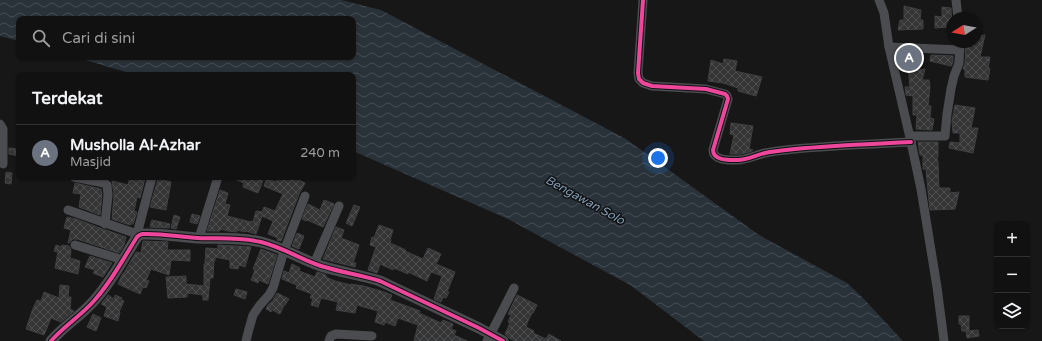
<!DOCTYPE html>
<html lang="id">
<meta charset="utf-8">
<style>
:root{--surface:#111;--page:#1e1f1f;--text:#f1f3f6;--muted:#9c9d9f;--line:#303131;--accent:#2563eb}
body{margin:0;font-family:"Varela Round",sans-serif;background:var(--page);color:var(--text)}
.controls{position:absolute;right:12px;bottom:12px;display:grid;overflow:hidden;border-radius:8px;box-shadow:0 1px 3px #0004}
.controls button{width:36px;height:36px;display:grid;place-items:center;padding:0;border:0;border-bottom:1px solid var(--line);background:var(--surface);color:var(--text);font:20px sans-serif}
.compass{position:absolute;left:946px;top:12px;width:36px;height:36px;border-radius:50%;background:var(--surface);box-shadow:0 1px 3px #0004;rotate:259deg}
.you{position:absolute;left:658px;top:158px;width:14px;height:14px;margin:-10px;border:3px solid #fff;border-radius:50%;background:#1a73e8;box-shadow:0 0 0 6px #1a73e833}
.badge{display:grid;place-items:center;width:26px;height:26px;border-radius:50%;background:var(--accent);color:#fff;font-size:13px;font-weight:700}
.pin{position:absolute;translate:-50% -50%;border:2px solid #fff;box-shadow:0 1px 4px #0006}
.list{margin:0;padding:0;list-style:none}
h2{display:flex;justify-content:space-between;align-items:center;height:52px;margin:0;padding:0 16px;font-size:17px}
h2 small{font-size:13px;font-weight:400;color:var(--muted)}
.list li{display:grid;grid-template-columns:26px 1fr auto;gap:12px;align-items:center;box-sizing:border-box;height:56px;padding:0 16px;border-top:1px solid var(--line)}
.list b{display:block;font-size:15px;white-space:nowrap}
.list p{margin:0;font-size:13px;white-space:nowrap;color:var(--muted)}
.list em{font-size:13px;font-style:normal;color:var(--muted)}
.icon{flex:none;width:22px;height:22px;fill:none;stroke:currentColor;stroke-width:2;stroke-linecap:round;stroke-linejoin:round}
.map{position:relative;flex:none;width:1042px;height:341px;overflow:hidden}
.search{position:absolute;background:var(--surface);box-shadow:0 1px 3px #0004;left:16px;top:16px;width:340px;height:44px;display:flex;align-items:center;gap:10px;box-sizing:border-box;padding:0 14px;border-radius:8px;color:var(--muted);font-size:15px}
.panel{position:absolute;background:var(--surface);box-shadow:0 1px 3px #0004;left:16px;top:72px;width:340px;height:108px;border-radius:8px}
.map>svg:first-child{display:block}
.water{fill:url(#water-waves)}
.building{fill:url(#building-cross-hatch);stroke:#3f4043}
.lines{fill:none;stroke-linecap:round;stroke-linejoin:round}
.minor{stroke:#4b4c50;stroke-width:9}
.tertiary{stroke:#4b4c50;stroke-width:11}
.cycleway-casing{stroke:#111113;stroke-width:6}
.cycleway{stroke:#ed469a;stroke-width:4}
.labels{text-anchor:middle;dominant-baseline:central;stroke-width:3;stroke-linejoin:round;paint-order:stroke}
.water-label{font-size:12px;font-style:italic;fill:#7f9bb3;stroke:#111113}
</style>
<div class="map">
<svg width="1042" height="341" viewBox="0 0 1042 341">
<defs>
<pattern id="water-waves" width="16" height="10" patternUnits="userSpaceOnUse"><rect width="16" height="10" fill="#2a3239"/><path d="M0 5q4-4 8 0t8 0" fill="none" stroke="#464d54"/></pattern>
<pattern id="building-cross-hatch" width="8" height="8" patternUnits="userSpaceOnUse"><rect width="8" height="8" fill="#353536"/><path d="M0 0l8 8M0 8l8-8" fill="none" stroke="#4f5051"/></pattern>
</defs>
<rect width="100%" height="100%" fill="#171717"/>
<!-- water -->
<path class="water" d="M0 0H341L381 10 626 139 759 235 847 283 862 297 903 341H704L630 285 508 219 353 151V75H136L75 57H353V19H19V41L0 36Z"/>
<!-- building -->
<g class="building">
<path d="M904 6 921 10 920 20H923V29L898 30 900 20H904Z"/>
<path d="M942 7 951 8 952 27 935 28V16L942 17Z"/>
<path d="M985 35 980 57H990L988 69 990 68 988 80 965 77V69H963L965 63 966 42H976V36Z"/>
<path d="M902 54H916L914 71 925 69 922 80H929L930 87 928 106H931L930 118 934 119 932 130 916 129 917 115H913V96L906 95 905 87H910L908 64 901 63Z"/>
<path d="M931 55 953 56V62L951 66 930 61Z"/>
<path d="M724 59 737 61 735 71 762 77 756 96 738 91V88L723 83 708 81 711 60 723 64Z"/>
<path d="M955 105 975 108 971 128H978L973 153 949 148 950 142 960 143V133H953L952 121Z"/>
<path d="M731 123 753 126 749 149 753 150 752 151 741 154H730L734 135 730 134Z"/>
<path d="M918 142H938V155L937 161H938L939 188H950V193L959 192 955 209 930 210 928 191 926 169H923V155H920Z"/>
<path d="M9 148 19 149V156L9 154Z"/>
<path d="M6 172 12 173 11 184 5 183Z"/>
<path d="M130 177H140L145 178 140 198 137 197 134 211 137 212 133 224H131L130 225 112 219 114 195 112 181 128 185Z"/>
<path d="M230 177H256L263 180 258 193 243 187 244 183Z"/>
<path d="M278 177 290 180 291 177H300L299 180 305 183 299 194 281 241 277 240 278 238 268 234 273 221 262 216 256 234 246 231 245 232 237 230V232L228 231 220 229V231H207L220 190 228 193 225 204 230 205 227 216 251 222 252 221 253 222 256 211 262 212 264 207 275 211 283 194 264 186 267 178 276 182Z"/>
<path d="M158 179 171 182 166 210 150 207Z"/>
<path d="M75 183 101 189 102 195 100 215 79 207 81 194 73 193Z"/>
<path d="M324 200 334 204 323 227 307 220 306 221 302 219 308 204 320 210Z"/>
<path d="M354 205 360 207 352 226 346 223Z"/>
<path d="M192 214 200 216 197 224 190 222Z"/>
<path d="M174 215 180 217 176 229 171 228Z"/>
<path d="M67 217 76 219 100 228 104 230H106L126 237 124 245 119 253 77 239H73L69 243H68L71 230 64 228Z"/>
<path d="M152 220 170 224 169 228 150 227Z"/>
<path d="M379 225 393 230 390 240H391L390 243 406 250 405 251 423 259 428 248 441 254 436 264 455 272 447 292H449L446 298 443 297 441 302 434 299 442 276 431 272 427 281 408 272V274L394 268 393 270 380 264 377 273 368 270 376 247 370 245 372 237 374 238Z"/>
<path d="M336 227 344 230 341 238 359 245 353 263H356L355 267 323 259Z"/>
<path d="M297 233 304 236 299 249 292 246Z"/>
<path d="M143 241 168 242 167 250H190V261L171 260 169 275 151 269 146 280 149 281 146 288 143 287 140 294 118 284 123 273H124L136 252 141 253Z"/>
<path d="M56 245 62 247V245L69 246 71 250 70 258 80 261 78 274 55 268 58 252 54 251Z"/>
<path d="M218 245 251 247 245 267 239 265 238 269 230 268V260L215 257V261H214L213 278H210L208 300H203V295L187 293V297L168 298 166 277 186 276V284L204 286V264H205L206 248 218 249Z"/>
<path d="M261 249 277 255 268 284 259 280 258 283 251 280 255 270 253 269Z"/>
<path d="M90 256 112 263 103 277 93 273 95 270 85 267Z"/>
<path d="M292 264 300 268 299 271 315 277 317 272H318L326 275V277L335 281 351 285V284L364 286 381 291 392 295 390 300 420 311 419 313 441 323 443 320 453 324 451 329 456 331 454 335 467 341H414L418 325 398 318 395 326 385 322 384 325 375 322 378 311 357 305 355 313 336 310 338 302 321 298 318 307 311 305 313 298H310L312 294 296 288 297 285 282 279 284 271 289 273Z"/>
<path d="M60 285 69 286 68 297H71L70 309 74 311 61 322 51 318 44 335 26 329 32 311 37 300 41 301 44 292 59 298Z"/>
<path d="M236 289 247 292 245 299 234 295Z"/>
<path d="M277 293 289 299 285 305H284L280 314 272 310 271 312 266 309 268 305 271 302H272Z"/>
<path d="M108 295 114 299 115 295 122 298 121 300 124 301 119 312H120L118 321 104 316 107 307 101 304Z"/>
<path d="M517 295 537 305 533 313H532L527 323V324L526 327 534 331 533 333 546 339 549 334 561 341H515L509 338 505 334 510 323 508 322 511 315 508 314Z"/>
<path d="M93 314 101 318 96 331 87 327Z"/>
<path d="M959 316H969V331H962L961 324H959Z"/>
<path d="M978 330 979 336 967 338 966 331Z"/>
</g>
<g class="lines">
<!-- minor -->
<g class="minor">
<path d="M643 0 638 73 639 79 643 83 652 86 706 89 725 94 727 96 728 99 713 150C713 161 730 160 738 160 747 160 756 155 765 153 774 151 785 150 795 149 834 145 873 144 911 142"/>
<path d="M879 0 884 13 889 47 911 142 921 189 937 287 944 341"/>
<path d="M956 0 958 18"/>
<path d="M889 47 960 50"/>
<path d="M0 124 3 129V164"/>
<path d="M910 136H945L947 114 951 89 954 76 959 63 960 42"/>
<path d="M74 177 104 183 107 185 108 195 105 224"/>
<path d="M68 210 140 235"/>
<path d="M137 234 152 177"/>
<path d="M199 238 218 177"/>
<path d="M75 245 123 260"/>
<path d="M314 264 339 206"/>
<path d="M246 341 249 329 253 315 260 305 269 295 273 288 284 251 305 196"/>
<path d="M329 341 331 336 336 334 372 336"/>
<path d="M487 341 514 288"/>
</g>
<!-- tertiary -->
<path class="tertiary" d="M51 341C63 327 79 317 92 303 110 284 123 259 137 237 140 234 139 235 143 234 160 233 180 237 198 238 219 239 240 237 261 242 282 247 300 259 321 266 340 272 361 275 380 281L479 328 503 341"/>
<!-- cycleway casing -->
<g class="cycleway-casing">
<g id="cycleway">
<path d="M643 0 638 73 639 79 643 83 652 86 706 89 725 94 727 96 728 99 713 150C713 161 730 160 738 160 747 160 756 155 765 153 774 151 785 150 795 149 834 145 873 144 911 142"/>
<path d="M51 341C63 327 79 317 92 303 110 284 123 259 137 237 140 234 139 235 143 234 160 233 180 237 198 238 219 239 240 237 261 242 282 247 300 259 321 266 340 272 361 275 380 281L479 328 503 341"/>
</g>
</g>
<!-- cycleway -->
<use href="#cycleway" class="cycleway"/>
</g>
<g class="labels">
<!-- water labels -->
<g class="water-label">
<text transform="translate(585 200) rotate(29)">Bengawan Solo</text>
</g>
</g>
</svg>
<div class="controls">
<button>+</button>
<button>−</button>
<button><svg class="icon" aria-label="layers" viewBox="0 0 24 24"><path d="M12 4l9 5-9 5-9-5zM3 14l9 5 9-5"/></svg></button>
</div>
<svg class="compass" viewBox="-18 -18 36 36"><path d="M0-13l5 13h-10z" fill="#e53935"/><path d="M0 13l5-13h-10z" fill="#9c9d9f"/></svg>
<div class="you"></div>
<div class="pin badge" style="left:909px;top:58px;background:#6b7280">A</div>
<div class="search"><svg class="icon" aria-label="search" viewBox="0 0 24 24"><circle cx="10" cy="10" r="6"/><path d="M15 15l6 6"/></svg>Cari di sini</div>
<section class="panel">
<h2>Terdekat<small></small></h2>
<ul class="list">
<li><span class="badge" style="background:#6b7280">A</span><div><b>Musholla Al-Azhar</b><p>Masjid</p></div><em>240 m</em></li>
</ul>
</section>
</div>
